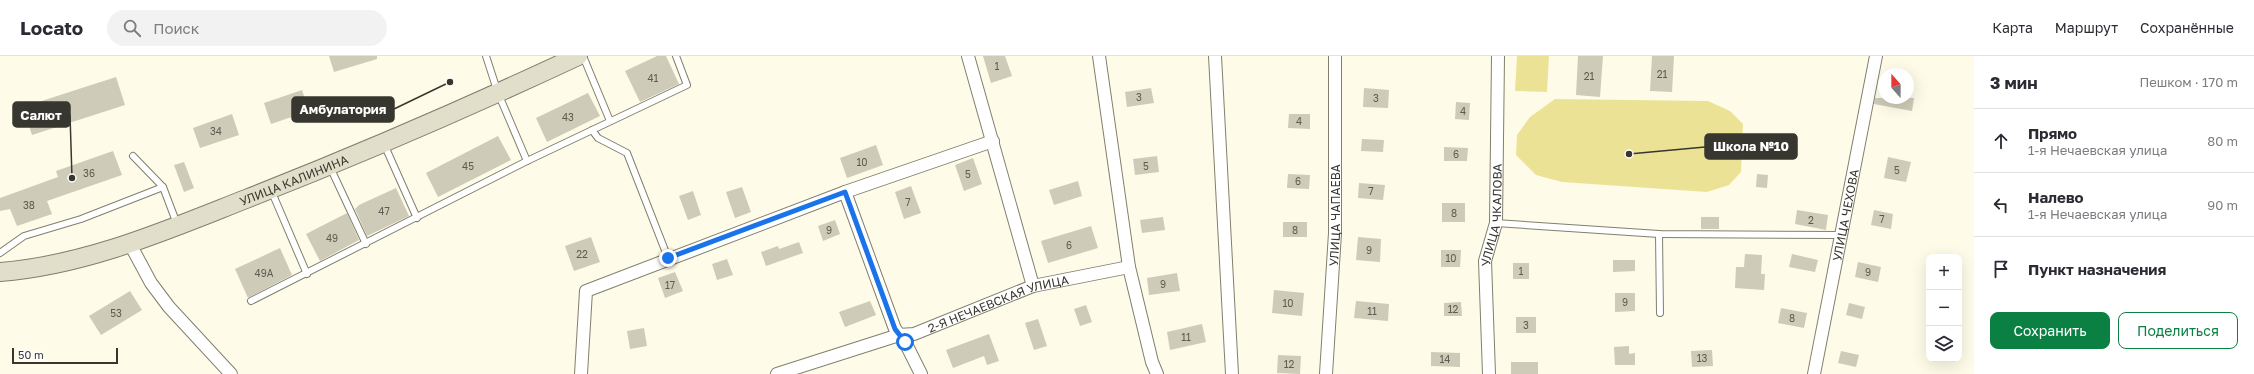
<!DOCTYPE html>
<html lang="ru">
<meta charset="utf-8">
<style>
:root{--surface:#fff;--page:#f2f2f3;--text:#2b2b33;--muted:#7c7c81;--line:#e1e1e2;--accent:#0b8043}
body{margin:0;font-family:"Golos Text",sans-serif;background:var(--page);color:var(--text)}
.controls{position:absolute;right:12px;bottom:12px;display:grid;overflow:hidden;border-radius:8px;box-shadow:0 4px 16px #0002}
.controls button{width:36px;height:36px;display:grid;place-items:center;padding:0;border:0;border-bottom:1px solid var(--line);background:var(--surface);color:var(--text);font:20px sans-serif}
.compass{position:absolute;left:1878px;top:12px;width:36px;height:36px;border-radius:50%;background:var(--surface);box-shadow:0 4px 16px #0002;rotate:339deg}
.scale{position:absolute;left:12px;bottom:10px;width:106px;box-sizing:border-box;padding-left:4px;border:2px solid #38372f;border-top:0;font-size:11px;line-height:14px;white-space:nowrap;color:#38372f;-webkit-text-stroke:3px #fff;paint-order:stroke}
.stop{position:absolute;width:12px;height:12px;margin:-9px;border:3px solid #1a73e8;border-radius:50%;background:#fff}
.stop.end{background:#1a73e8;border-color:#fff;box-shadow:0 1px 4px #0008}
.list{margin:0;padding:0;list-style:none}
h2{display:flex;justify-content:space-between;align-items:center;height:52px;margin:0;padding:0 16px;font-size:17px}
h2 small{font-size:13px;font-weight:400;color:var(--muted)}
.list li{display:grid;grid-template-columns:26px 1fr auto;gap:12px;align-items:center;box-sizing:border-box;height:64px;padding:0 16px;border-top:1px solid var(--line)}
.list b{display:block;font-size:15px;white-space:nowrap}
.list p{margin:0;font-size:13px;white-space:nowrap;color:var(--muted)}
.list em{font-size:13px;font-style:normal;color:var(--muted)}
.actions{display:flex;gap:8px;padding:12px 16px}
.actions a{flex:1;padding:9px 0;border:1px solid var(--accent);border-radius:8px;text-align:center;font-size:14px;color:var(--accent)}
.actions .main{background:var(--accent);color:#fff}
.icon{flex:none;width:22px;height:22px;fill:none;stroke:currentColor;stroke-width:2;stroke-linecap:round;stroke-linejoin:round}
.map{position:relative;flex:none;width:1974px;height:318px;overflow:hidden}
header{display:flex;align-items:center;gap:24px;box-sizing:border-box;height:56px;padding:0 20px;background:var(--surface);border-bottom:1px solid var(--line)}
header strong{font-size:19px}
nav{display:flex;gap:22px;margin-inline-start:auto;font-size:14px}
.search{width:280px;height:36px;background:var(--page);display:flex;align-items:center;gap:10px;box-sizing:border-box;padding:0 14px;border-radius:22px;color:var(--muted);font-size:15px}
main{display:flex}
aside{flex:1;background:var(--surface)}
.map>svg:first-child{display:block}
.green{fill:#ece296}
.building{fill:#cecbb8}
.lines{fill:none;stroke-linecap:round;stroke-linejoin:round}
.lane-casing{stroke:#817f6e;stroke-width:8}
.street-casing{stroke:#817f6e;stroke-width:14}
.secondary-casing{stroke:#817f6e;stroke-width:20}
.lane{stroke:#fff;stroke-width:6}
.street{stroke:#fff;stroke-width:12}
.secondary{stroke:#e1dec9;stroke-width:18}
.route{stroke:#1a73e8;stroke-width:5}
.labels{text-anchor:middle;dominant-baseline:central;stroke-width:3;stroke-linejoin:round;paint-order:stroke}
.number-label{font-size:10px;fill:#5e5c51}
.street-label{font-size:12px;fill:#38372f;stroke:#fff}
.leader{fill:none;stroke:#38372f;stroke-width:1.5}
.callout-dot{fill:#38372f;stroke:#fff;stroke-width:1.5}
.callout{fill:#38372f;stroke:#38372f;stroke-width:1.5}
.callout-label{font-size:13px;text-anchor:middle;font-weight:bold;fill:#fff}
</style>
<header>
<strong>Locato</strong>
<div class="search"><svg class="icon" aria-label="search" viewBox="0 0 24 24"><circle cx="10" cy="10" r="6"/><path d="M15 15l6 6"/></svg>Поиск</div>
<nav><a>Карта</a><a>Маршрут</a><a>Сохранённые</a></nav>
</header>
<main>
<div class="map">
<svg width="1974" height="318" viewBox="0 0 1974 318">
<rect width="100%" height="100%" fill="#fefce8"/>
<!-- green -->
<g class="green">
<path d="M1517 0H1549L1547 36 1515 35Z"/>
<path d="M1555 43 1708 45 1730 55 1743 68 1741 116 1729 129 1707 136 1562 126 1536 119 1516 99 1517 79 1530 61Z"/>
</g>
<!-- building -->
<g class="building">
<path d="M329 0H377V3L334 16Z"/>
<path d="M657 0H666L679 28 640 46 625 15Z"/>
<path d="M983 0H1005L1012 20 991 27Z"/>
<path d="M1578 0H1603L1600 41 1576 39Z"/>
<path d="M1652 0H1674L1672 36 1650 35Z"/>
<path d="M116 21 125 49 32 79 23 51Z"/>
<path d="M1151 32 1154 47 1127 51 1125 36Z"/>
<path d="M1364 32 1389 34 1388 52 1363 51Z"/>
<path d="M302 34 309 55 271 68 264 47Z"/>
<path d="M588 37 600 60 547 86 536 62Z"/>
<path d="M1875 42H1914L1912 55 1874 48Z"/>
<path d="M1456 46 1470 47 1469 64 1455 63Z"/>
<path d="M232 58 239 79 200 92 193 72Z"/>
<path d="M1289 58H1310V73L1288 72Z"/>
<path d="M498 80 511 104 438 141 426 117Z"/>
<path d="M1362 83 1384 84 1383 96 1361 95Z"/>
<path d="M876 89 883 109 847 122 840 102Z"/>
<path d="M1444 91 1468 92 1467 105H1444Z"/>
<path d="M113 95 122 119 47 145 52 158 17 170 10 153 0 155V142L58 121 56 115Z"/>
<path d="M1157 100 1159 116 1135 119 1133 103Z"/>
<path d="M1888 101 1911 106 1906 126 1884 122Z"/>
<path d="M973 102 982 128 964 135 955 109Z"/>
<path d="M184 106 194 132 184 136 174 109Z"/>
<path d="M1288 118 1310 119 1309 133 1287 132Z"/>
<path d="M1757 118 1768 119 1767 132 1756 131Z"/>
<path d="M1078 125 1082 140 1054 149 1049 134Z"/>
<path d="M1359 127 1385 129 1383 144 1358 142Z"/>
<path d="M911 130 921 157 904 163 895 136Z"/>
<path d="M742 131 751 156 735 162 726 136Z"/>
<path d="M396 132 409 160 367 180 355 153 359 149Z"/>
<path d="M693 135 701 159 688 164 679 140Z"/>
<rect x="1442" y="147" width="23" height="19"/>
<path d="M1797 154 1828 159 1826 174 1795 168Z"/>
<path d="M1874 154 1893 158 1891 173 1871 169Z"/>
<path d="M347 157 359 184 320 205 306 178Z"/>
<path d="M1163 161 1165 174 1142 177 1140 164Z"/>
<rect x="1701" y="161" width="18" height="12"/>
<path d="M835 164 840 178 823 185 818 170Z"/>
<rect x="1283" y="166" width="24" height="15"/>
<path d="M1091 170 1098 192 1048 207 1041 185Z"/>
<path d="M591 181 600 206 574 215 565 190Z"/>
<path d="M1358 181 1381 183 1380 206 1356 204Z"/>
<path d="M799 186 803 197 766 210 761 196 778 190 779 193Z"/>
<path d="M280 192 292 219 248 242 235 213Z"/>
<path d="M1441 194H1461L1460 211H1441Z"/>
<path d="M1745 198 1762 199 1761 218H1765L1764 234 1735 232 1736 211H1744Z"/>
<path d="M1792 198 1818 204 1815 216 1789 211Z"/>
<path d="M727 203 733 219 717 224 712 208Z"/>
<path d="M1613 204H1635V215L1613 216Z"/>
<path d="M1858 206 1881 211 1878 226 1855 221Z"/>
<rect x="1513" y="207" width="16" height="16"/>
<path d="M675 216 683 235 665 242 658 222Z"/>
<path d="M1177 217 1180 235 1149 239 1147 222Z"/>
<path d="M1274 234 1304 237 1302 260 1272 257Z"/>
<path d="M130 235 142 254 101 279 89 260Z"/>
<path d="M1615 237H1635V255L1615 256Z"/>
<path d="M870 245 876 259 845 271 839 256Z"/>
<path d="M1356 245 1389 248 1388 265 1354 262Z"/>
<path d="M1461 246 1462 260H1444V247Z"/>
<path d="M1849 247 1865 251 1862 263 1846 259Z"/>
<path d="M1086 249 1092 266 1080 270 1074 253Z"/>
<path d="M1781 252 1807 257 1804 272 1778 267Z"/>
<rect x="1516" y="261" width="20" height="16"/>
<path d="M1038 263 1047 290 1034 294 1025 267Z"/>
<path d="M1202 268 1206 286 1170 294 1167 276Z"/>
<path d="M644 272 647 290 630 293 627 275Z"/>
<path d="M989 278 999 305 987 309 984 300 953 312 946 294Z"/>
<path d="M1629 290V298L1635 297V309H1615L1614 291Z"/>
<path d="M1712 294 1713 310 1692 311 1691 295Z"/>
<path d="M1841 295 1859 299 1856 311 1838 307Z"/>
<path d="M1431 296 1460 297V311L1431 310Z"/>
<path d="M1278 299 1301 300 1300 318 1277 317Z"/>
<rect x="1511" y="306" width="27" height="12"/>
</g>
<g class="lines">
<!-- lane casing -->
<g class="lane-casing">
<g id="lane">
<path d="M486 0 498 37 527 105"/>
<path d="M583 0 610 65"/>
<path d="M592 74 598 82 627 97 668 202"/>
<path d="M384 88 417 162"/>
<path d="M133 100 163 131 177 168"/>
<path d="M330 111 366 188"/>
<path d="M271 134 307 218"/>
<path d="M1496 167 1659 178 1842 179"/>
<path d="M1659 178 1660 257"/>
<path d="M0 197 24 180 81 163 163 131"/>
<path d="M251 245 527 105 687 29 676 0"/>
</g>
</g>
<!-- street casing -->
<g class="street-casing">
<g id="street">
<path d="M968 0 1033 230"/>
<path d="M1099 0 1129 211 1152 306 1157 318"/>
<path d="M1215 0 1232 318"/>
<path d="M845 136 895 273 905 286 921 318"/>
<path d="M130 188 151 227 169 251 231 318"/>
<path d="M581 318 586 235 845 136 993 85"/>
<path id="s1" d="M777 318 899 279 914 278 1033 230 1129 211"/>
<path id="s2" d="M1326 318 1335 177V0"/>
<path id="s3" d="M1489 318 1485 205 1496 167 1498 0"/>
<path id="s4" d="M1814 318 1876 0"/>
</g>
</g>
<!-- secondary casing -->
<g class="secondary-casing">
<g id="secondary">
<path id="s5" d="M0 216C87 209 167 174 246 143 358 99 469 51 578 0"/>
</g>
</g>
<!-- lane -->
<use href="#lane" class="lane"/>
<!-- street -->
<use href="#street" class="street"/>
<!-- secondary -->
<use href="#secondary" class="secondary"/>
</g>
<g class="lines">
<!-- route -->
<path class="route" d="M668 202 845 136 895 273 905 286"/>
</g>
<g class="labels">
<!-- number labels -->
<g class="number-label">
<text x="997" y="10">1</text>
<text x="1662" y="18">21</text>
<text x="1589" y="20">21</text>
<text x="653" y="22">41</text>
<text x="1139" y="41">3</text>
<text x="1376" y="42">3</text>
<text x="1463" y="55">4</text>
<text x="568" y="61">43</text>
<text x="1299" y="65">4</text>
<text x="216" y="75">34</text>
<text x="1456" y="98">6</text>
<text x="862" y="106">10</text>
<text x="468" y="110">45</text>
<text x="1146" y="110">5</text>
<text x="1897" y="114">5</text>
<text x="89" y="117">36</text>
<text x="968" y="118">5</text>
<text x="1298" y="125">6</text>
<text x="1371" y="135">7</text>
<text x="908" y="146">7</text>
<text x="29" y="149">38</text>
<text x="384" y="155">47</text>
<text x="1454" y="157">8</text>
<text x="1882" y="163">7</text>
<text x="1811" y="164">2</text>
<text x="829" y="174">9</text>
<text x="1295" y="174">8</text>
<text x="332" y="182">49</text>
<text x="1069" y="189">6</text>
<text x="1369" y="194">9</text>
<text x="582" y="198">22</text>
<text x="1451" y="202">10</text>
<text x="1521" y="215">1</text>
<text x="1868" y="216">9</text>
<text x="264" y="217">49А</text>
<text x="1163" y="228">9</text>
<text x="670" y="229">17</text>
<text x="1625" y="246">9</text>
<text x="1288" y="247">10</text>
<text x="1453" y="253">12</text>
<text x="1372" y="255">11</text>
<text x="116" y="257">53</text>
<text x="1792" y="262">8</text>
<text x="1526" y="269">3</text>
<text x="1186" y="281">11</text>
<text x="1702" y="302">13</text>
<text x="1445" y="303">14</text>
<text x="1289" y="308">12</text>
</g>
<!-- street labels -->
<g class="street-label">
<text stroke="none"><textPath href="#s5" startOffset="309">УЛИЦА КАЛИНИНА</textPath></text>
<text stroke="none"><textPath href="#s2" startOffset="159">УЛИЦА ЧАПАЕВА</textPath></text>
<text stroke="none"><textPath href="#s3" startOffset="160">УЛИЦА ЧКАЛОВА</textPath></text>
<text stroke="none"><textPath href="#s4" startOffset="162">УЛИЦА ЧЕХОВА</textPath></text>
<text stroke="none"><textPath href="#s1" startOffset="233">2-Я НЕЧАЕВСКАЯ УЛИЦА</textPath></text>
</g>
</g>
<!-- callouts -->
<path class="leader" d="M450 26L394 53M72 122L70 59M1629 98L1705 91"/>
<g class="callout-dot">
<circle cx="450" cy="26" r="4"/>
<circle cx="72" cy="122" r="4"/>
<circle cx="1629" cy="98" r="4"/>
</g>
<g class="callout">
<rect x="292" y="41" width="102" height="25" rx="4"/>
<rect x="13" y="46" width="57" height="25" rx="4"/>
<rect x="1705" y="78" width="92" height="25" rx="4"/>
</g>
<g class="callout-label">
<text x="343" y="58">Амбулатория</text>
<text x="41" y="64">Салют</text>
<text x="1751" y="95">Школа №10</text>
</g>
</svg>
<div class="controls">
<button>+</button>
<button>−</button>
<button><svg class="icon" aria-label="layers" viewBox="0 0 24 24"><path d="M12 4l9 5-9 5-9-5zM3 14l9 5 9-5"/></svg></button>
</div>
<svg class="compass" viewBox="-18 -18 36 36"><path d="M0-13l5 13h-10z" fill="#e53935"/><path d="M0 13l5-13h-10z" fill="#7c7c81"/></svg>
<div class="scale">50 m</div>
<div class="stop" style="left:905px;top:286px"></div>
<div class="stop end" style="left:668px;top:202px"></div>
</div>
<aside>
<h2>3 мин<small>Пешком · 170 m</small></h2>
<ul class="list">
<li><svg class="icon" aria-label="ahead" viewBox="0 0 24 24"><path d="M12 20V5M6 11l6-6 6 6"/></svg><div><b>Прямо</b><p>1-я Нечаевская улица</p></div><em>80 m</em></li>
<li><svg class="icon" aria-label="left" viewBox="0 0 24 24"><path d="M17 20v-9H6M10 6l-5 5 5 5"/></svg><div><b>Налево</b><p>1-я Нечаевская улица</p></div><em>90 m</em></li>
<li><svg class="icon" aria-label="arrive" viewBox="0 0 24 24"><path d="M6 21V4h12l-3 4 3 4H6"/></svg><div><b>Пункт назначения</b></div></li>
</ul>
<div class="actions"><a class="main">Сохранить</a><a>Поделиться</a></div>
</aside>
</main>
